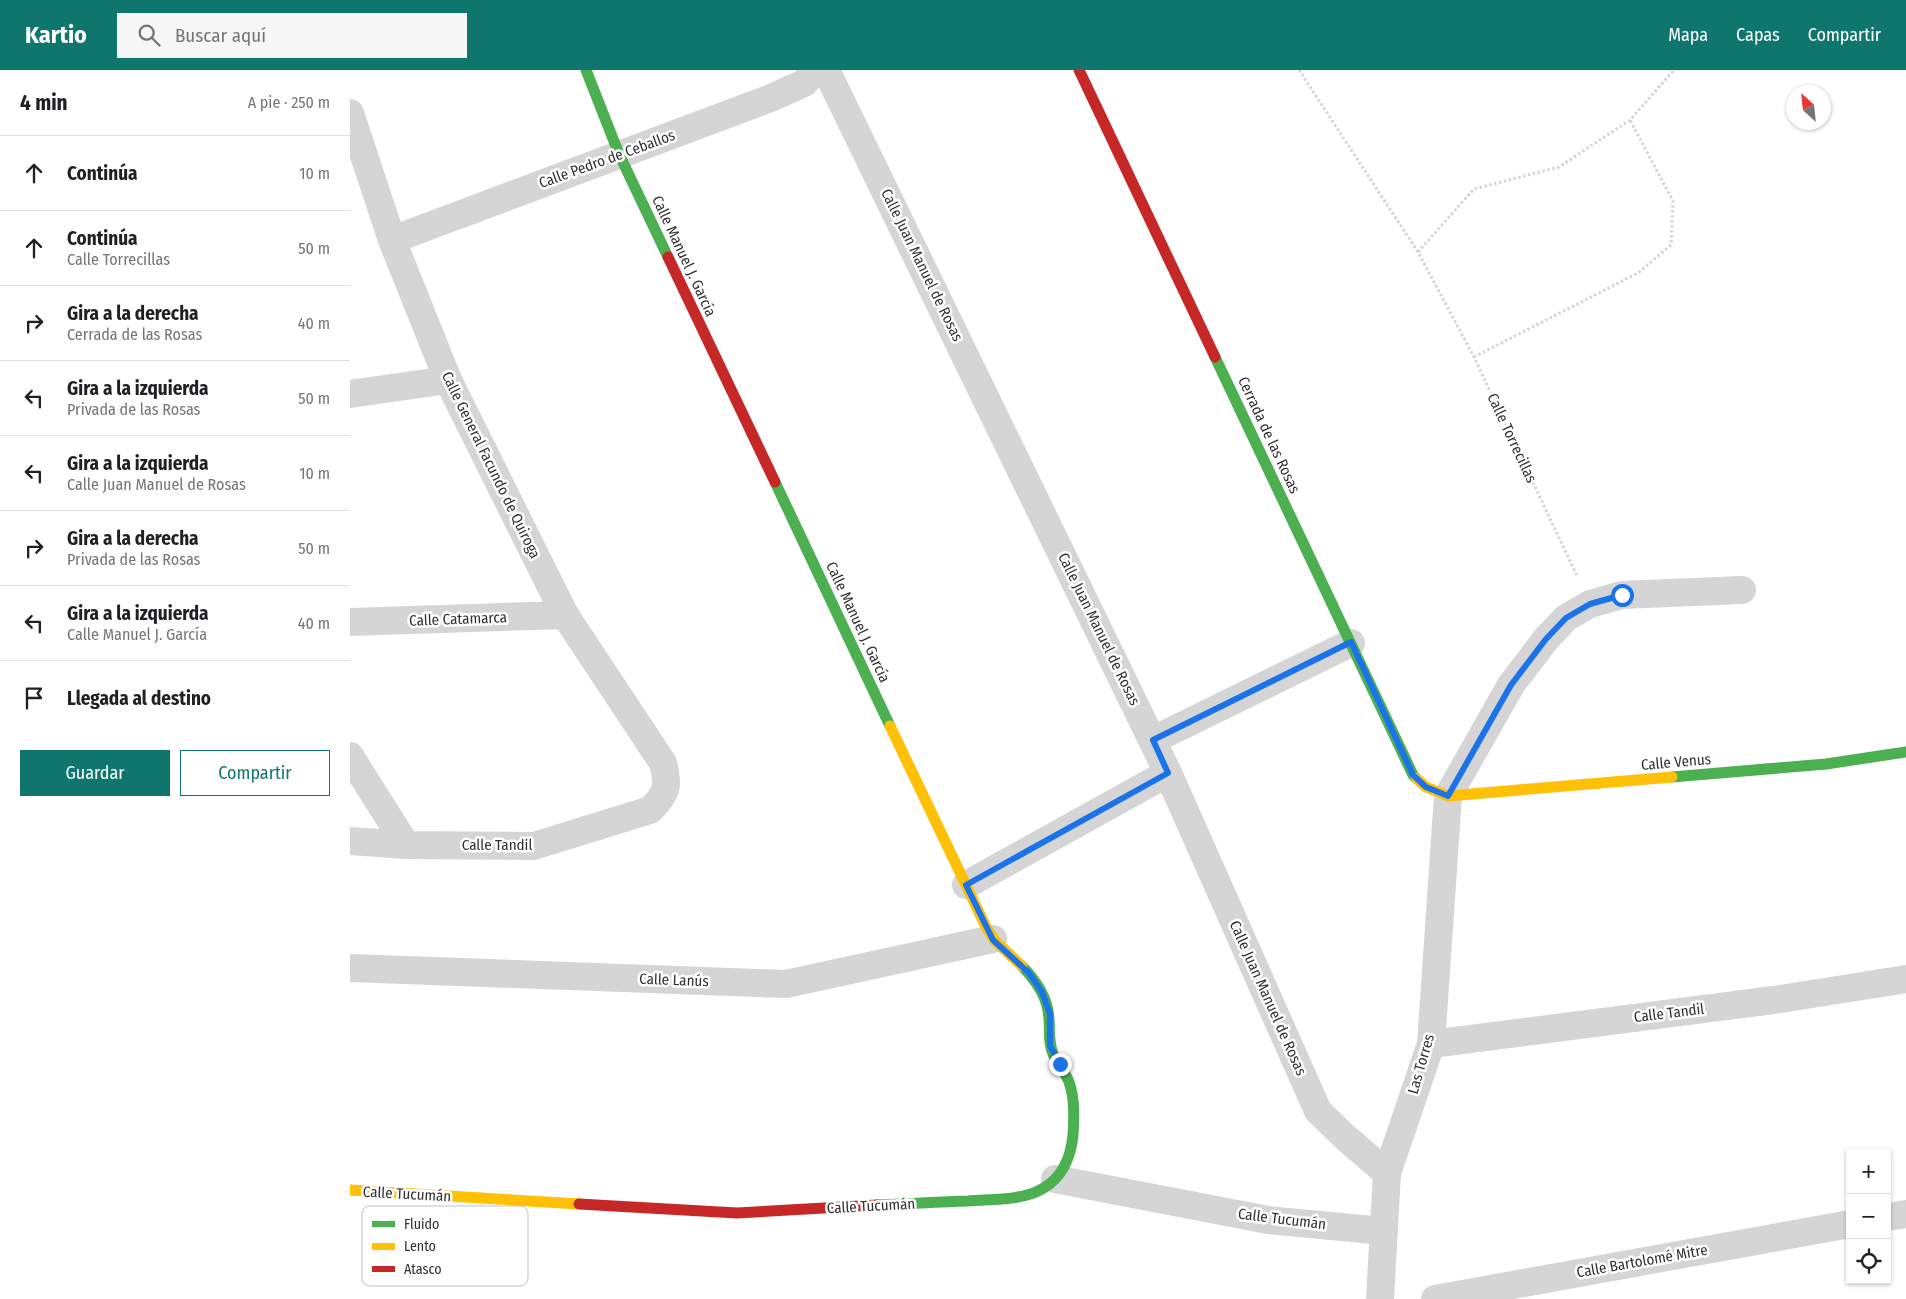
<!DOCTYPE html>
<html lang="es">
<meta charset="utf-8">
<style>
:root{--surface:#fff;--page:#f6f6f6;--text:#202124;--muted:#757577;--line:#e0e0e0;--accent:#0f766e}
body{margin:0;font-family:"Fira Sans Condensed",sans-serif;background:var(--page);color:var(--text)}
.controls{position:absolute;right:15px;bottom:15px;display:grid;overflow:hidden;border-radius:0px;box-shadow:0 1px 4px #0004}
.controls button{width:45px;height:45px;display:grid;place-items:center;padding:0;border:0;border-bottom:1px solid var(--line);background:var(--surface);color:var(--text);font:25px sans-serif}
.compass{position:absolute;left:1436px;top:15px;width:45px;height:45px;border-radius:50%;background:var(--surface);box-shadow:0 1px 4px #0004;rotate:333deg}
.stop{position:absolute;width:15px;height:15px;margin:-11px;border:4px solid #1a73e8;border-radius:50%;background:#fff}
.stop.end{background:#1a73e8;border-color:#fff;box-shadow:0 1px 5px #0008}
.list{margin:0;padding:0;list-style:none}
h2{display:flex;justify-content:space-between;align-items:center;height:65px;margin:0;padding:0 20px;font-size:21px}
h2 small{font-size:16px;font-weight:400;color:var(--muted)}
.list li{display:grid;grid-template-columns:32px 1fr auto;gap:15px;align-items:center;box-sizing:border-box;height:75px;padding:0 20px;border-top:1px solid var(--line)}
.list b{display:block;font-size:19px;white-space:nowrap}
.list p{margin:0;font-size:16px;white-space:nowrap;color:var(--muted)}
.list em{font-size:16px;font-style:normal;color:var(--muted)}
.actions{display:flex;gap:10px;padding:15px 20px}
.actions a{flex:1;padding:11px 0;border:1px solid var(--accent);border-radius:0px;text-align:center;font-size:18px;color:var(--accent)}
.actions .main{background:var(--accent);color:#fff}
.icon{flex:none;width:28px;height:28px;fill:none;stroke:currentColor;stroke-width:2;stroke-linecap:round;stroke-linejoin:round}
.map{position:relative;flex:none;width:1556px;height:1229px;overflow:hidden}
header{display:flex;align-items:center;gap:30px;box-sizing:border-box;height:70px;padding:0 25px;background:var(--accent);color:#fff}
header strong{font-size:24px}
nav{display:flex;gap:28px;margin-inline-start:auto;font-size:18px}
.search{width:350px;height:45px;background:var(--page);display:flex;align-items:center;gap:12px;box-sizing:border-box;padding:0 18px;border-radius:0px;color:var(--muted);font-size:19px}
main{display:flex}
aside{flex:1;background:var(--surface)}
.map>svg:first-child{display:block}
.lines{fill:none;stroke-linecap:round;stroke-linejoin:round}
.path{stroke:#d5d5d5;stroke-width:3;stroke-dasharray:2.5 2.5;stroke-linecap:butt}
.street{stroke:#d5d5d5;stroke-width:28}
.fast{stroke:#4caf50;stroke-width:11}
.slow{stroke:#ffc107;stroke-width:11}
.jam{stroke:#c62828;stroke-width:11}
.route{stroke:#1a73e8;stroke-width:6}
.labels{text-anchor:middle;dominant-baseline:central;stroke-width:5;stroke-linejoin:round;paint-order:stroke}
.street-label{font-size:15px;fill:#313131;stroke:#fff}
.key{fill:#fff;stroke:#c1c1c1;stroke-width:1}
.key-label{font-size:14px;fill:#313131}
</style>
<header>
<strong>Kartio</strong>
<div class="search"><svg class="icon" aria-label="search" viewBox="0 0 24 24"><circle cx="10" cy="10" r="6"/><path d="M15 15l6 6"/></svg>Buscar aquí</div>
<nav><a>Mapa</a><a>Capas</a><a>Compartir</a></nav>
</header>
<main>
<aside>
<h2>4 min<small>A pie · 250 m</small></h2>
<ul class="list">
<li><svg class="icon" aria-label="ahead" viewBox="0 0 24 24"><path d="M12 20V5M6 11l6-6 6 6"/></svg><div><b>Continúa</b></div><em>10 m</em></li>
<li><svg class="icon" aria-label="ahead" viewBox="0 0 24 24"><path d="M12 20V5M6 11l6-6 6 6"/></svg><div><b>Continúa</b><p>Calle Torrecillas</p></div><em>50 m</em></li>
<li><svg class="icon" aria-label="right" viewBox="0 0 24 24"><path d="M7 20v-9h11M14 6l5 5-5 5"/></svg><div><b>Gira a la derecha</b><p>Cerrada de las Rosas</p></div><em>40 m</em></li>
<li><svg class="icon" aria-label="left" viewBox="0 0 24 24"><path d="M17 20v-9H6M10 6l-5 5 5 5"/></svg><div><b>Gira a la izquierda</b><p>Privada de las Rosas</p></div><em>50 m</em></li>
<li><svg class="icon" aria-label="left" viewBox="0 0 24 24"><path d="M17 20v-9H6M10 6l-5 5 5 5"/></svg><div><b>Gira a la izquierda</b><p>Calle Juan Manuel de Rosas</p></div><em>10 m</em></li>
<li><svg class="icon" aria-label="right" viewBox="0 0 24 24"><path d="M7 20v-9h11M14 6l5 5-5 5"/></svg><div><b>Gira a la derecha</b><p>Privada de las Rosas</p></div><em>50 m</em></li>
<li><svg class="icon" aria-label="left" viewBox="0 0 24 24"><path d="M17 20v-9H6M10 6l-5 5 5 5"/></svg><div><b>Gira a la izquierda</b><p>Calle Manuel J. García</p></div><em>40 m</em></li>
<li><svg class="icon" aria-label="arrive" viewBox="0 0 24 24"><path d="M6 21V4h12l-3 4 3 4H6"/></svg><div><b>Llegada al destino</b></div></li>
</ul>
<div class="actions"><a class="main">Guardar</a><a>Compartir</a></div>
</aside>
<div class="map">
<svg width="1556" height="1229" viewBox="0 0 1556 1229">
<rect width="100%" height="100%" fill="#fff"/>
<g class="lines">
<!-- path -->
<g class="path">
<path d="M949 0 1068 182 1124 287 1227 506"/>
<path d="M1068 182 1124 119 1209 97 1280 50 1324 0"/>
<path d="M1124 287 1288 203 1321 175 1323 131 1280 50"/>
</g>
<!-- street -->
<g class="street">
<path d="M476 0 818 703 968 1041 996 1068 1037 1103"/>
<path d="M0 43 42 170 98 310 215 545 313 693C319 716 317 724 300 740L184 776 56 775 0 771"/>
<path d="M42 170 421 28 454 13 467 0"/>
<path d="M0 324 98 310"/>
<path d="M0 552 215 545"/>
<path d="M803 670 1001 573"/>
<path d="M0 686 56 775"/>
<path d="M616 815 818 703"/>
<path d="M0 898 436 914 643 869"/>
<path d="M1081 974 1424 930 1556 909"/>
<path d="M705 1109 918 1150 1034 1161"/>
<path d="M1537 1147 1556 1144"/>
<path d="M1030 1229 1037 1103 1081 974 1098 726 1161 615 1196 569 1216 548 1240 534 1272 525 1392 520"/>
<path d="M1085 1229 1500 1154"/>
</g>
<!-- fast -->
<g class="fast">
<path d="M236 0 269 84 318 187"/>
<path d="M865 287 1063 705 1066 708"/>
<path d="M425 412 540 656"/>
<path d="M1322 707 1476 694 1556 682"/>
<path d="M527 1135C557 1134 587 1132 618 1131 641 1129 671 1131 692 1119 712 1108 721 1087 723 1065 724 1048 725 1029 719 1012 716 1003 708 995 704 986 698 975 700 961 699 949 698 927 686 911 672 896"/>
</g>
<!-- slow -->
<g class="slow">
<path d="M540 656 636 857 645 871 672 896"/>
<path d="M1066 708 1076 717 1098 726 1322 707"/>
<path d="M0 1120 229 1134"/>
</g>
<!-- jam -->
<g class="jam">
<path d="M729 0 865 287"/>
<path d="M318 187 425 412"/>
<path d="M229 1134 387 1143 527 1135"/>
</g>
</g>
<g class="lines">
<!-- route -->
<path class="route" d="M710 994 700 976V944L692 922 679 903 643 870 616 815 818 703 803 670 1001 572 1063 705 1076 717 1098 726 1161 615 1196 569 1216 548 1240 534 1272 525"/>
</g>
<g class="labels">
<!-- street labels -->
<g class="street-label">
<text transform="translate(257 89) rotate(-20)">Calle Pedro de Ceballos</text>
<text transform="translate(334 186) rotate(65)">Calle Manuel J. García</text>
<text transform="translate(572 195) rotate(64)">Calle Juan Manuel de Rosas</text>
<text transform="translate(919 365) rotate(65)">Cerrada de las Rosas</text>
<text transform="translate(1162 368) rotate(65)">Calle Torrecillas</text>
<text transform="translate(141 395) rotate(64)">Calle General Facundo de Quiroga</text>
<text transform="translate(108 549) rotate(-2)">Calle Catamarca</text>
<text transform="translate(508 552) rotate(65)">Calle Manuel J. García</text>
<text transform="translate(749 559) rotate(64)">Calle Juan Manuel de Rosas</text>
<text transform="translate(1326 692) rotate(-5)">Calle Venus</text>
<text x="147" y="775">Calle Tandil</text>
<text transform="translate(324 910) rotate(2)">Calle Lanús</text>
<text transform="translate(918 928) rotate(66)">Calle Juan Manuel de Rosas</text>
<text transform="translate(1319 943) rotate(-7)">Calle Tandil</text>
<text transform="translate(1071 994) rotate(-74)">Las Torres</text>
<text transform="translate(57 1124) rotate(3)">Calle Tucumán</text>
<text transform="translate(521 1136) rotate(-3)">Calle Tucumán</text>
<text transform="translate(932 1149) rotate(7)">Calle Tucumán</text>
<text transform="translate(1292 1191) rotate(-10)">Calle Bartolomé Mitre</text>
</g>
</g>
<!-- legend -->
<rect x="12" y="1136" width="166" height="80" rx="8" class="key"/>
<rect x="22" y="1151" width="23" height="6" fill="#4caf50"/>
<rect x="22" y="1173" width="23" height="7" fill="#ffc107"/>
<rect x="22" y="1196" width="23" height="6" fill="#c62828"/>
<g class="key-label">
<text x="54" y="1159">Fluido</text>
<text x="54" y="1181">Lento</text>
<text x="54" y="1204">Atasco</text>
</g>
</svg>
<div class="controls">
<button>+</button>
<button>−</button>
<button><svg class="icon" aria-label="locate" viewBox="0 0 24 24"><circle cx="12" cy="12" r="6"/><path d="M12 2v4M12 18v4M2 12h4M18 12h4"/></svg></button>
</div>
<svg class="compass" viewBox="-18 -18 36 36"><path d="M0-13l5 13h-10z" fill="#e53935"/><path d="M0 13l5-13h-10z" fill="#757577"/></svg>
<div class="stop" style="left:1272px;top:525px"></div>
<div class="stop end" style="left:710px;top:994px"></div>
</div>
</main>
